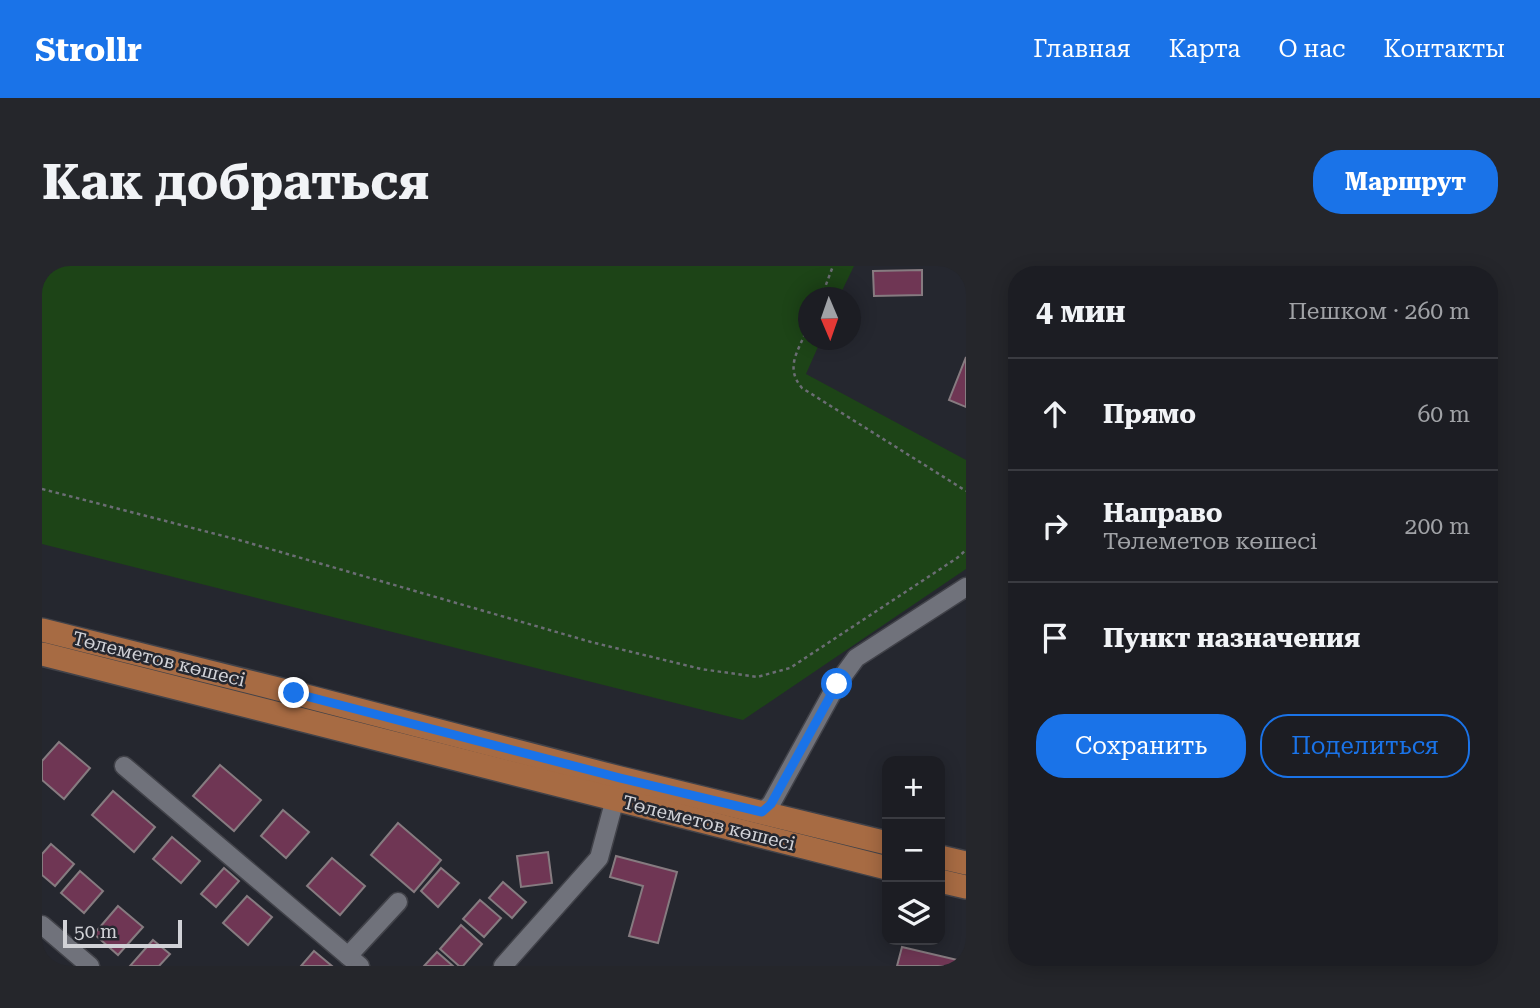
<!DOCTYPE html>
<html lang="ru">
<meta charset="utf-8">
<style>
:root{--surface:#1c1d23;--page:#25262b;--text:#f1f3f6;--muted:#a0a2a6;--line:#3a3b41;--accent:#1a73e8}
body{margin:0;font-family:"Roboto Serif",serif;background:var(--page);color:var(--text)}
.controls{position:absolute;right:21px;bottom:21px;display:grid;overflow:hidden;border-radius:14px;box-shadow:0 4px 18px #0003}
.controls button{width:63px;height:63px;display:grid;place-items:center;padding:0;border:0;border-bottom:2px solid var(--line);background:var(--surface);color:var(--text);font:35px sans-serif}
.compass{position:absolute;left:756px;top:21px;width:63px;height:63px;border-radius:50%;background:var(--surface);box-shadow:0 4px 18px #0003;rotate:178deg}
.scale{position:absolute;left:21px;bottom:18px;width:119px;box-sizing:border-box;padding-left:7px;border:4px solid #d1d2d7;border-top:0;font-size:19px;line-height:24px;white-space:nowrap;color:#d1d2d7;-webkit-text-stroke:5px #25272f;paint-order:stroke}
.stop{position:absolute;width:21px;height:21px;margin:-16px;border:5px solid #1a73e8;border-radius:50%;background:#fff}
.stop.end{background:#1a73e8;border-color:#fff;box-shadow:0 2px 7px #0008}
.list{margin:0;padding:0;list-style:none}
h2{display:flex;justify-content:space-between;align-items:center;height:91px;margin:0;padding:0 28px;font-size:30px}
h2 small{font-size:23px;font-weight:400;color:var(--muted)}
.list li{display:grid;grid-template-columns:46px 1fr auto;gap:21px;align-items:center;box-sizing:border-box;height:112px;padding:0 28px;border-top:2px solid var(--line)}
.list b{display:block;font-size:26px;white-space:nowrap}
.list p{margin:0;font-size:23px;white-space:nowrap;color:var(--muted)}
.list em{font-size:23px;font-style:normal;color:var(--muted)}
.actions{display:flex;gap:14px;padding:21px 28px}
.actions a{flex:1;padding:16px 0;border:2px solid var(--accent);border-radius:28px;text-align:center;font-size:24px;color:var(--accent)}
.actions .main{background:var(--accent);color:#fff}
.icon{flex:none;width:38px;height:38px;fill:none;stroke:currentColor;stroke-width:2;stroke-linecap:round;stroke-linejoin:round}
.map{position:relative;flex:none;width:924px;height:700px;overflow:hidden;border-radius:28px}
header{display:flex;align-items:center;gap:42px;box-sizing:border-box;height:98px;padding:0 35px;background:var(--accent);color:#fff}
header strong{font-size:33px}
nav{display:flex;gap:38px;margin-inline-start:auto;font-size:24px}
.intro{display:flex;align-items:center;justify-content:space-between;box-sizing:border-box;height:168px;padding:0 42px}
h1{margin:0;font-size:49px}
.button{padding:18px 32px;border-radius:28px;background:var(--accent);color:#fff;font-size:24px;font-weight:700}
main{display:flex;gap:42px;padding:0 42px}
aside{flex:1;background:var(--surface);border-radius:28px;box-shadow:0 4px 18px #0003}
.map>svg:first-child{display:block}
.green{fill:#1d4417}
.building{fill:#6f3654;stroke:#867b80;stroke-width:2}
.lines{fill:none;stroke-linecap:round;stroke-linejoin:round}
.minor-casing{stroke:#414249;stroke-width:21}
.major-casing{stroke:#414249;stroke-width:26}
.path{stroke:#6b6d74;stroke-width:2.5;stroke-dasharray:3.5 3.5;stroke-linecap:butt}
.minor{stroke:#70727b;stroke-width:18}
.major{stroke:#a76b43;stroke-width:23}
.route{stroke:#1a73e8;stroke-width:9}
.labels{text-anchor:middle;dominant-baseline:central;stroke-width:5;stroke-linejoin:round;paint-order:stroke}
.street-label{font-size:19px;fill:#d1d2d7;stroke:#25272f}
</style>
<header>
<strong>Strollr</strong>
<nav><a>Главная</a><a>Карта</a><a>О нас</a><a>Контакты</a></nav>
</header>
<div class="intro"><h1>Как добраться</h1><a class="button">Маршрут</a></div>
<main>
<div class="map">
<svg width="924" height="700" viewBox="0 0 924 700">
<rect width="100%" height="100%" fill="#25272f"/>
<!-- green -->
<path class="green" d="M0 0H812L797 31 766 32V74H779L764 108 924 194V303L701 454 0 278Z"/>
<!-- building -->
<g class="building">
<path d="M880 4V29L832 30 831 5Z"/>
<path d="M924 91V141L907 134Z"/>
<path d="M17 476 48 502 22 533 0 514V495Z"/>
<path d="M178 499 219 534 192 565 151 530Z"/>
<path d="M71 525 113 561 92 586 50 549Z"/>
<path d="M241 544 267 566 244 592 219 570Z"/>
<path d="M356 557 399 594 372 626 329 589Z"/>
<path d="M130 571 158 595 139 617 111 593Z"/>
<path d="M9 578 32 598 13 620 0 609V588Z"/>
<path d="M506 586 510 617 479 621 475 590Z"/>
<path d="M574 590 635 606 616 677 587 670 601 620 568 611Z"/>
<path d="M290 592 323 620 298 649 265 620Z"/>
<path d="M182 602 197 615 174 641 159 628Z"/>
<path d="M399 602 417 617 396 641 379 625Z"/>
<path d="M38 605 61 625 42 647 19 627Z"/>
<path d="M461 616 484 636 470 652 447 632Z"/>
<path d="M205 630 230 651 206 679 181 657Z"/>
<path d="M438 634 459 652 442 671 421 653Z"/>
<path d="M76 640 101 661 76 689 52 668Z"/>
<path d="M419 659 440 678 421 700H417L398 683Z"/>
<path d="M111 674 128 688 117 700H88Z"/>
<path d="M860 681 924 696V700H855Z"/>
<path d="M272 685 290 700H259Z"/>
<path d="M395 686 411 700H382Z"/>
</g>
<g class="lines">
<!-- minor casing -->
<g class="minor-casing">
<g id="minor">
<path d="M82 500 318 700"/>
<path d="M720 546 729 538 795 418 814 392 924 321"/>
<path d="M0 659 48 700"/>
<path d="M306 690 356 636"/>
<path d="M461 700 557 592 573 533"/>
</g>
</g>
<!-- major casing -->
<g class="major-casing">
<g id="major">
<path d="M0 364 252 427 578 512 845 577"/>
<path d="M0 388 845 602"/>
<path d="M898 591 924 597"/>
<path d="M898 615 924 621"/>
</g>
</g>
<!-- path -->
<g class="path">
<path d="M779 32 791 0"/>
<path d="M766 61C757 84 742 101 760 122L924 225"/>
<path d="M0 223 197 274 549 376 659 403 715 411 748 402 915 292 924 284"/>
</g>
<!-- minor -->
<use href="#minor" class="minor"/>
<!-- major -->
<use href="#major" class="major"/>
</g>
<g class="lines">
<!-- route -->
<path class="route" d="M252 427 578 512 720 546 729 538 795 418"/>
</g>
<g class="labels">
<!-- street labels -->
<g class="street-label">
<text transform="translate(117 393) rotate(14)">Төлеметов көшесі</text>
<text transform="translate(667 557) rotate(14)">Төлеметов көшесі</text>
</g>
</g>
</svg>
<div class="controls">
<button>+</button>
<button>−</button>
<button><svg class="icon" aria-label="layers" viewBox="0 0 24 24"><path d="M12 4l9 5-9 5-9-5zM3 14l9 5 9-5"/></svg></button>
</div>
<svg class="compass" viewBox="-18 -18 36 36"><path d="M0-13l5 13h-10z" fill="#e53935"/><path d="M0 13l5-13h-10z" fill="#a0a2a6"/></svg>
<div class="scale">50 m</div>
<div class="stop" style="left:795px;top:418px"></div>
<div class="stop end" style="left:252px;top:427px"></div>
</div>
<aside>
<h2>4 мин<small>Пешком · 260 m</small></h2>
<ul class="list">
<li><svg class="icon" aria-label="ahead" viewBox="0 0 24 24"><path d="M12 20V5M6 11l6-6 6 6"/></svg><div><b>Прямо</b></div><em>60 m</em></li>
<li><svg class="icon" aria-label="right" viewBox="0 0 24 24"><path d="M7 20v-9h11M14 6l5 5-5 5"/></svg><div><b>Направо</b><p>Төлеметов көшесі</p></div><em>200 m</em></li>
<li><svg class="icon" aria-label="arrive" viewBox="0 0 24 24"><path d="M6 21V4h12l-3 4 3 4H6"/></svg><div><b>Пункт назначения</b></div></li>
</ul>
<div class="actions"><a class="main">Сохранить</a><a>Поделиться</a></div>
</aside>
</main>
